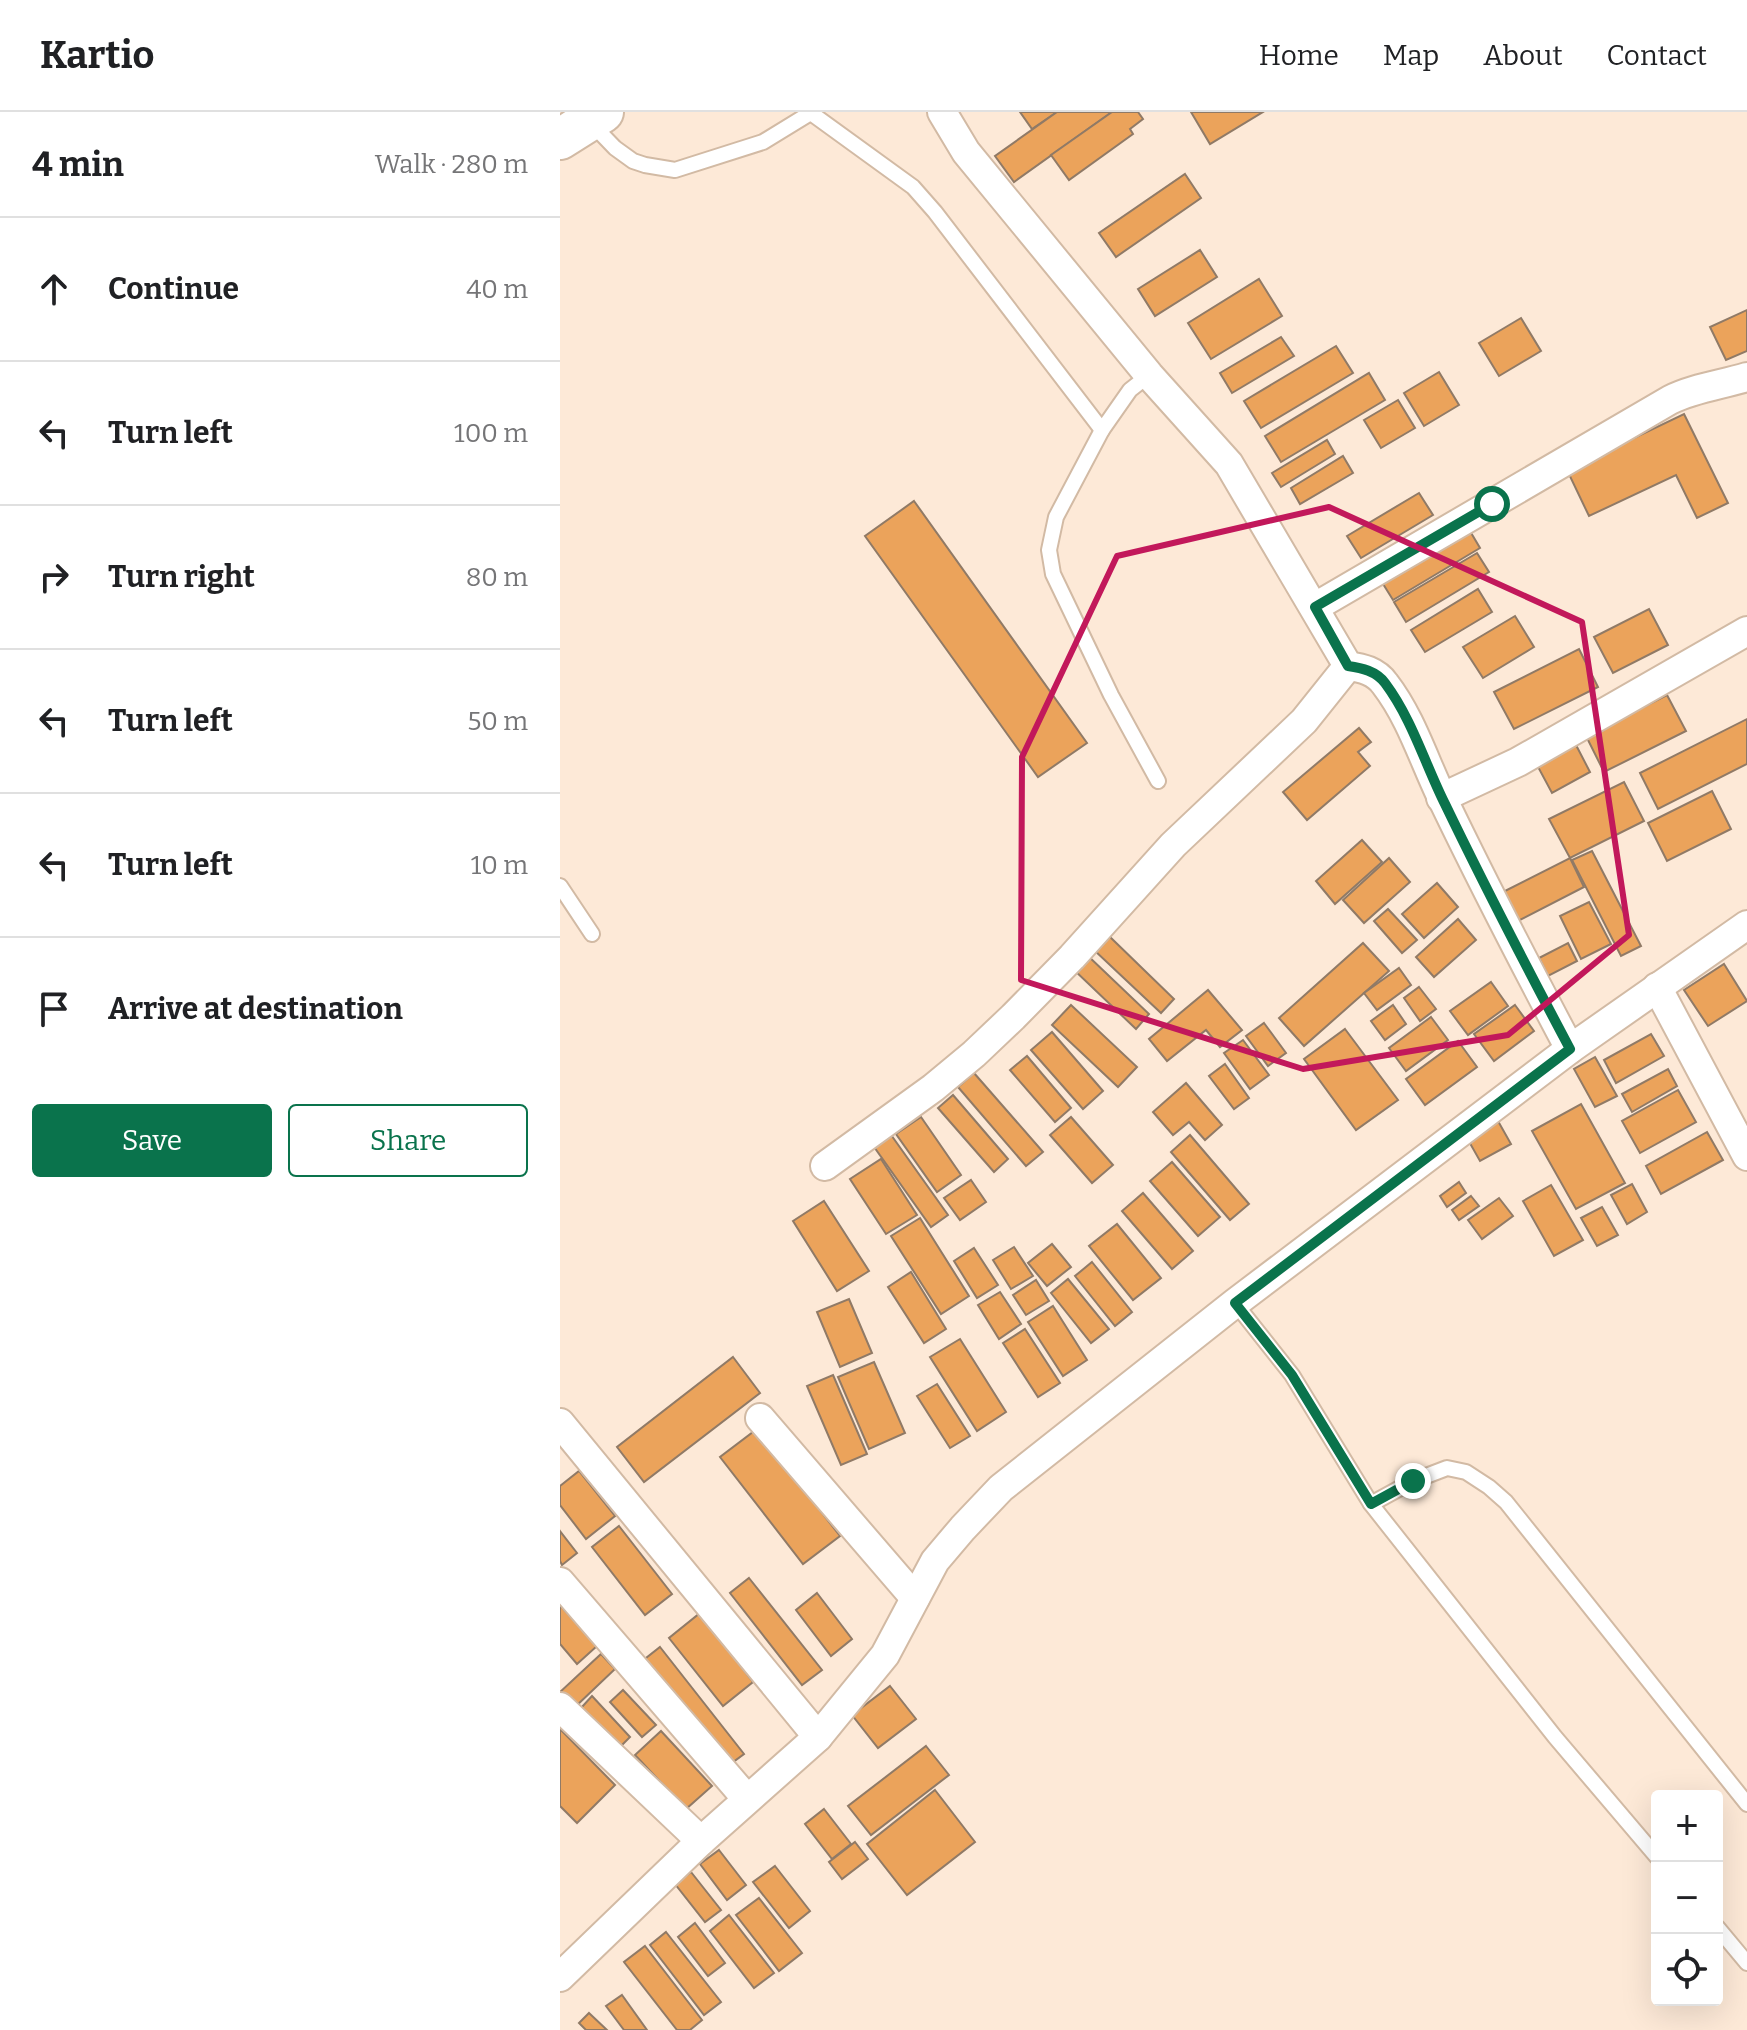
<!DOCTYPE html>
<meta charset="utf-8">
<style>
:root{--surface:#fff;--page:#f2f2f2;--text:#202124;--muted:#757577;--line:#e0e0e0;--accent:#0a734c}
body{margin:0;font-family:Bitter,serif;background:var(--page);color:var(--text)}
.controls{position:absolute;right:24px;bottom:24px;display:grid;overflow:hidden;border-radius:8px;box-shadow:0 8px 32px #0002}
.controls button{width:72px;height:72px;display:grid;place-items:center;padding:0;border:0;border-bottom:2px solid var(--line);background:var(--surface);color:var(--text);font:40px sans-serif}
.stop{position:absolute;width:24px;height:24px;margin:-18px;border:6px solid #0a734c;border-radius:50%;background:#fff}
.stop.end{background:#0a734c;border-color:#fff;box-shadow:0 2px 8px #0008}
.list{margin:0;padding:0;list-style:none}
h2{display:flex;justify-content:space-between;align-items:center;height:104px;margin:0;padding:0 32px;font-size:34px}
h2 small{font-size:26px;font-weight:400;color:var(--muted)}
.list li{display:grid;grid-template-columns:52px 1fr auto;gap:24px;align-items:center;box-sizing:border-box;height:144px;padding:0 32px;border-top:2px solid var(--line)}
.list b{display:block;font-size:30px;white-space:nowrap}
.list em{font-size:26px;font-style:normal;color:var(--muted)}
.actions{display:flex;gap:16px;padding:24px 32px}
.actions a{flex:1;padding:18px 0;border:2px solid var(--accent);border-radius:8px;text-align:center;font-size:28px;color:var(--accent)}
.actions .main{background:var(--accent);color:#fff}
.icon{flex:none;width:44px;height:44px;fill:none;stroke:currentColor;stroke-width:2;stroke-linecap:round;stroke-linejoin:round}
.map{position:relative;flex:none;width:1187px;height:1918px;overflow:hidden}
header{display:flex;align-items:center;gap:48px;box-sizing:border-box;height:112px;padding:0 40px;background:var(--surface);border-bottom:2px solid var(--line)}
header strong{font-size:38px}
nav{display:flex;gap:44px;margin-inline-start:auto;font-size:28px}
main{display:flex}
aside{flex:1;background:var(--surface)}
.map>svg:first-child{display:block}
.building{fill:#eba35b;stroke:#907a66;stroke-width:2}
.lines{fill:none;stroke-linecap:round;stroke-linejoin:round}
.lane-casing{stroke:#d2baa4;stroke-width:18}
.street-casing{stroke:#d2baa4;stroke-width:32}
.secondary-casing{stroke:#d2baa4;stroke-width:44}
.lane{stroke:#fff;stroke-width:14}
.street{stroke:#fff;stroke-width:28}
.secondary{stroke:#fff;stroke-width:40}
.route{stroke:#0a734c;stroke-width:10}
.marked{fill:none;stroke:#c2185b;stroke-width:6;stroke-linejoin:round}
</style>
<header>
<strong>Kartio</strong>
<nav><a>Home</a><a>Map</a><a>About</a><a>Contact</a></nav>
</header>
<main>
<aside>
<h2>4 min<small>Walk · 280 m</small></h2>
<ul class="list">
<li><svg class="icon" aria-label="ahead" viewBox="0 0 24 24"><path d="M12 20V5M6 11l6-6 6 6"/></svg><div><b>Continue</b></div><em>40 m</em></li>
<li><svg class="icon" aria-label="left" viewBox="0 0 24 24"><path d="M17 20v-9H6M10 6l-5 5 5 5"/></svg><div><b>Turn left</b></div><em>100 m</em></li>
<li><svg class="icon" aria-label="right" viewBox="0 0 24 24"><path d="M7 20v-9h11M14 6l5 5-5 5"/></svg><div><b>Turn right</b></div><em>80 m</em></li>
<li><svg class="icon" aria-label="left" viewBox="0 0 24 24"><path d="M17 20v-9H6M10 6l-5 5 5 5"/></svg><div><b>Turn left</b></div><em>50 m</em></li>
<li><svg class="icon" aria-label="left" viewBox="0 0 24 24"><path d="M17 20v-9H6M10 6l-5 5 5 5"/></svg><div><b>Turn left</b></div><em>10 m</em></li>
<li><svg class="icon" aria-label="arrive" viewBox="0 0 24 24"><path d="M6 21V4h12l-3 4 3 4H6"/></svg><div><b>Arrive at destination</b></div></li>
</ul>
<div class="actions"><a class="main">Save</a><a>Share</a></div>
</aside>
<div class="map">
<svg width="1187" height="1918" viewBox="0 0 1187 1918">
<rect width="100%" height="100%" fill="#fde9d7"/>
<!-- building -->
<g class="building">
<path d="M460 0H497L472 17Z"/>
<path d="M497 0H552L454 70 435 44Z"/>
<path d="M552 0H578L583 7 570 17 573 22 509 68 491 43Z"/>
<path d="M631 0H703L650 32Z"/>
<path d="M625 62 641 86 556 145 539 121Z"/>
<path d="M640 138 657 165 595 204 578 177Z"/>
<path d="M699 167 722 204 651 247 628 211Z"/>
<path d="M1187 198V239L1166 248 1150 215Z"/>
<path d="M961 206 981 239 939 264 919 231Z"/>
<path d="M721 225 734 244 672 281 660 261Z"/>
<path d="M776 234 793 261 701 316 684 289Z"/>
<path d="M879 260 899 293 864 314 844 281Z"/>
<path d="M809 261 825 288 721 350 705 324Z"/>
<path d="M838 288 855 316 821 336 804 308Z"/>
<path d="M1124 302 1168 391 1137 406 1116 363 1029 404 1007 358Z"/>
<path d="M767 328 775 342 721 375 712 361Z"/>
<path d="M783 344 793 361 740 392 731 376Z"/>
<path d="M859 381 873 403 801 446 787 424Z"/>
<path d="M354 389 527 631 478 665 305 424Z"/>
<path d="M907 414 920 436 833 488 820 467Z"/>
<path d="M917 441 929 460 846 510 834 490Z"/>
<path d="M918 477 932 500 865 540 851 518Z"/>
<path d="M1089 497 1108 533 1053 561 1034 525Z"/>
<path d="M955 504 974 535 923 566 903 535Z"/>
<path d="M1019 537 1038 575 954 617 934 580Z"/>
<path d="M1107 583 1126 619 1044 660 1026 624Z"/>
<path d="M1187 607V652L1098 697 1080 661Z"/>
<path d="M799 616 811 630 798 640 810 654 747 708 723 680Z"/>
<path d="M1016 633 1030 660 992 681 977 653Z"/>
<path d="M1064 670 1084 709 1010 746 989 707Z"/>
<path d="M1152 679 1171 717 1107 749 1088 711Z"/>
<path d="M802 728 822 750 775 792 756 769Z"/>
<path d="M1032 739 1081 834 1061 844 1012 748Z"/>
<path d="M829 746 850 770 804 811 783 788Z"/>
<path d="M1010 746 1024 775 954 811 939 782Z"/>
<path d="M877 771 898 795 864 826 842 802Z"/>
<path d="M1029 790 1051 832 1021 847 1000 804Z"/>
<path d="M828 797 857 828 842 841 814 809Z"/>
<path d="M898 807 916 828 874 865 856 845Z"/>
<path d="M548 823 614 887 601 901 534 838Z"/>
<path d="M803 831 829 859 744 934 719 906Z"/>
<path d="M1008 831 1017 849 988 864 979 846Z"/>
<path d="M526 842 589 902 576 917 512 856Z"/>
<path d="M1164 852 1187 889 1148 914 1124 878Z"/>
<path d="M839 856 851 873 817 898 804 881Z"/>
<path d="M931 870 948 894 908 923 890 899Z"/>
<path d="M859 875 876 897 860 909 844 886Z"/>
<path d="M648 878 682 918 660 935 646 918 607 949 589 927Z"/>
<path d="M511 893 577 955 558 975 492 913Z"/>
<path d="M833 893 846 912 825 928 811 909Z"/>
<path d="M955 893 974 919 934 949 914 922Z"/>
<path d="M871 905 888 928 846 959 829 936Z"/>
<path d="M704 911 726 941 708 954 686 924Z"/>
<path d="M785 917 838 988 796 1018 744 947Z"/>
<path d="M492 920 543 979 523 997 471 938Z"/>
<path d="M1091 922 1104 944 1056 971 1044 948Z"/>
<path d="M683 928 709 963 690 977 664 941Z"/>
<path d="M898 929 917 955 865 993 846 967Z"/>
<path d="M467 944 511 996 495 1010 450 958Z"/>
<path d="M1035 945 1057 984 1035 995 1014 957Z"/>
<path d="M665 952 689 986 674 997 649 964Z"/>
<path d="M1108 957 1117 974 1072 1000 1062 982Z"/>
<path d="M414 961 483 1040 466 1054 398 975Z"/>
<path d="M626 971 662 1013 645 1028 629 1010 613 1023 593 1000Z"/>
<path d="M1118 978 1136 1010 1080 1041 1062 1009Z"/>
<path d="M393 983 448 1047 434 1060 378 996Z"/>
<path d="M1021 992 1065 1071 1016 1097 972 1019Z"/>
<path d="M361 1005 401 1063 377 1080 336 1022Z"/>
<path d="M511 1005 553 1053 532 1071 490 1023Z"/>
<path d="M938 1009 951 1032 920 1049 907 1026Z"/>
<path d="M329 1020 388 1103 371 1115 312 1032Z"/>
<path d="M1147 1020 1163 1048 1101 1082 1086 1054Z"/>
<path d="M630 1023 689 1092 670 1108 611 1040Z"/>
<path d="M321 1047 357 1103 326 1122 290 1067Z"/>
<path d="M612 1050 660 1105 638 1124 590 1069Z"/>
<path d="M411 1068 426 1090 400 1108 384 1086Z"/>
<path d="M899 1070 906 1081 887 1095 880 1084Z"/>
<path d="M1072 1072 1087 1100 1067 1112 1051 1083Z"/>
<path d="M991 1073 1023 1128 994 1144 963 1089Z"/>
<path d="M583 1081 633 1139 612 1157 562 1099Z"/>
<path d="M911 1084 919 1094 899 1108 892 1098Z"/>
<path d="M939 1086 953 1104 922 1127 908 1108Z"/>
<path d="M264 1089 309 1159 277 1179 233 1109Z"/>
<path d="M1042 1095 1058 1123 1037 1134 1021 1106Z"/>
<path d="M360 1106 409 1184 381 1202 331 1124Z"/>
<path d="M557 1112 601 1166 573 1188 529 1134Z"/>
<path d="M492 1132 511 1155 487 1174 468 1151Z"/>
<path d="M454 1135 473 1164 451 1177 433 1148Z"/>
<path d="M414 1136 438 1173 417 1186 394 1149Z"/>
<path d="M532 1150 572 1200 555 1214 515 1164Z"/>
<path d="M351 1160 386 1217 364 1231 328 1175Z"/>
<path d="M508 1167 549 1217 531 1231 491 1181Z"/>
<path d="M476 1168 489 1189 466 1203 453 1183Z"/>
<path d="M440 1180 461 1212 439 1227 418 1193Z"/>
<path d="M289 1187 312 1241 280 1255 257 1200Z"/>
<path d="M493 1194 527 1248 503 1264 468 1210Z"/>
<path d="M465 1217 500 1271 478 1285 443 1231Z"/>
<path d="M400 1227 446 1300 417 1319 370 1245Z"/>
<path d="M173 1245 200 1281 84 1370 57 1335Z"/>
<path d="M314 1250 345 1321 309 1337 278 1265Z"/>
<path d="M273 1263 307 1342 281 1353 247 1274Z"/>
<path d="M377 1272 410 1324 390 1336 357 1284Z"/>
<path d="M197 1317 280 1424 243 1452 160 1345Z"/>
<path d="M19 1359 55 1404 26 1427 0 1393V1374Z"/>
<path d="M59 1414 112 1482 85 1503 32 1435Z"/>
<path d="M0 1419 17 1441 2 1453 0 1449Z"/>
<path d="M189 1466 262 1558 242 1573 170 1481Z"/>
<path d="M257 1481 292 1527 271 1544 236 1498Z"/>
<path d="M0 1493 37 1534 17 1552 0 1532Z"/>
<path d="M140 1501 193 1570 163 1594 109 1526Z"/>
<path d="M100 1535 184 1642 165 1656 81 1550Z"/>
<path d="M41 1542 55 1557 14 1596 0 1580Z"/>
<path d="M330 1574 356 1607 318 1636 292 1603Z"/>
<path d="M63 1578 96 1613 82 1625 50 1590Z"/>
<path d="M32 1584 70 1625 59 1636 21 1596Z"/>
<path d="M0 1617 55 1673 17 1711 0 1694Z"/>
<path d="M101 1619 152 1674 126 1697 75 1643Z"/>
<path d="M366 1634 389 1663 311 1723 288 1694Z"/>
<path d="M375 1678 415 1730 347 1783 307 1732Z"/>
<path d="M264 1697 291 1732 272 1747 245 1712Z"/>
<path d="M295 1730 308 1747 282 1767 269 1750Z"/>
<path d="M159 1738 186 1773 167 1788 140 1752Z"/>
<path d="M215 1754 250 1799 229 1816 193 1770Z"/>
<path d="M131 1760 161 1798 145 1810 115 1772Z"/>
<path d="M199 1786 242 1841 219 1859 176 1803Z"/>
<path d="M169 1803 214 1861 194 1876 150 1819Z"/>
<path d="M135 1811 165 1851 148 1864 118 1825Z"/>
<path d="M106 1820 161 1890 144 1903 90 1833Z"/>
<path d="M85 1834 142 1908 130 1918H117L64 1850Z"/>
<path d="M62 1883 87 1918H64L46 1894Z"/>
<path d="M29 1901 47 1918H26L19 1911Z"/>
</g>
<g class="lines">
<!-- lane casing -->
<g class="lane-casing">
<g id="lane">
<path d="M251 1 353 75 375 100 542 318"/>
<path d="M30 10 55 36 73 49 85 53 115 58 203 30 252 0"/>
<path d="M589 263 570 278 542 318 496 405 489 438 493 462 551 583 598 669"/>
<path d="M0 774 32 822"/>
<path d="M675 1191 732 1263 811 1392 995 1625 1097 1745"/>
<path d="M811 1392 853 1369 887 1356 906 1360 929 1375 946 1390 1187 1692"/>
<path d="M1157 1815 1187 1851"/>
</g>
</g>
<!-- street casing -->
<g class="street-casing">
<g id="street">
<path d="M382 0 406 40 589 263 669 352 788 554C802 556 816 559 825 572 852 607 865 652 885 692 925 775 967 856 1010 937"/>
<path d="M755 495 1110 288C1134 276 1161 273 1187 265"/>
<path d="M881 686 958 650 1187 519"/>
<path d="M1097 875 1187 1044"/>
<path d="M265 1054 373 976 414 942 453 905 512 845 613 733 744 609 788 554"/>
<path d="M200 1306 355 1486"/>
<path d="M0 1311 258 1625"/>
<path d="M0 1470 187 1687"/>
<path d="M0 1595 141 1729"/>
<path d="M0 1865 141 1729 258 1625 325 1543 375 1449 403 1416 441 1376 675 1191 1010 937 1187 813"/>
</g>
</g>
<!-- secondary casing -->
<g class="secondary-casing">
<path id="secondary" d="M0 27 43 0"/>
</g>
<!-- lane -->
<use href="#lane" class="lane"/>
<!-- street -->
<use href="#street" class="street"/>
<!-- secondary -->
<use href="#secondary" class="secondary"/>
</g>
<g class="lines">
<!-- route -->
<path class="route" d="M853 1369 811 1392 732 1263 675 1191 1010 937C967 856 925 775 885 692 865 652 852 607 825 571 816 559 802 556 788 554L755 495 932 392"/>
</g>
<!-- marked area -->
<path class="marked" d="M769 395 1022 510 1069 823 948 923 743 957 461 868 462 645 557 444Z"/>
</svg>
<div class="controls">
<button>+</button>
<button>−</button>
<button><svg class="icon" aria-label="locate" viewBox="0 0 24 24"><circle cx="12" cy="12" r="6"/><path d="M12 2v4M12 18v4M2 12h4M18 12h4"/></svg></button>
</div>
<div class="stop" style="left:932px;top:392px"></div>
<div class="stop end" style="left:853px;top:1369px"></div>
</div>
</main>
